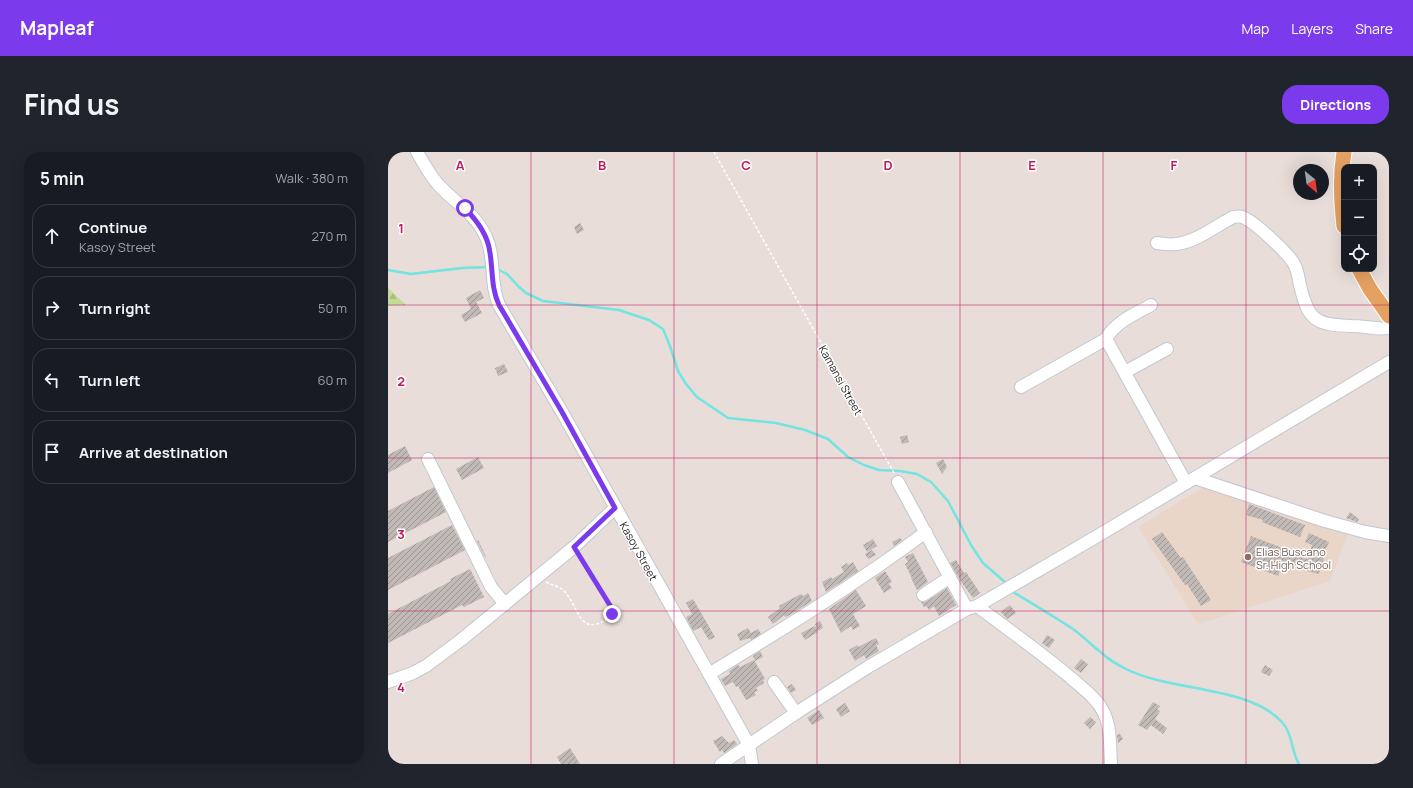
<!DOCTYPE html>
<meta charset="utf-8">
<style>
:root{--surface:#171b24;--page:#20242c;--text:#f1f3f6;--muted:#9ea1a6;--line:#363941;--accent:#7c3aed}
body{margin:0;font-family:Manrope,sans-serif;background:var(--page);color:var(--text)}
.controls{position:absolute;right:12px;top:12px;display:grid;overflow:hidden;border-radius:8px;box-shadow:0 4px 16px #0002}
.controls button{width:36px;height:36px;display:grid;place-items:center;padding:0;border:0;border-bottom:1px solid var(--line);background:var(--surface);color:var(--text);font:20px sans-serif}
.compass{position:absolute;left:905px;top:12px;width:36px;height:36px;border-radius:50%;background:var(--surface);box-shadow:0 4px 16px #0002;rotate:151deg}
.stop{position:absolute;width:12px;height:12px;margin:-9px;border:3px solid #7c3aed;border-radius:50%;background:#fff}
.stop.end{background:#7c3aed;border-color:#fff;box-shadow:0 1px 4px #0008}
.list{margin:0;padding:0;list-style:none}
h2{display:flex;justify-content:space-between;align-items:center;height:52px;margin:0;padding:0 16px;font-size:17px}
h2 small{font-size:13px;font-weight:400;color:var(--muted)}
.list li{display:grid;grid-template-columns:26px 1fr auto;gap:12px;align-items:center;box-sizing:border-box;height:64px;margin:0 8px 8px;padding:0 8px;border:1px solid var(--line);border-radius:16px}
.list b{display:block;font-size:15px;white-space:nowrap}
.list p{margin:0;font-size:13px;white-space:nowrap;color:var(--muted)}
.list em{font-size:13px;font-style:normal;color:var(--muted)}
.icon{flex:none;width:22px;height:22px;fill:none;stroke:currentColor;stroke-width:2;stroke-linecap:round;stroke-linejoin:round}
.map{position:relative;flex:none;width:1001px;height:612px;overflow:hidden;border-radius:16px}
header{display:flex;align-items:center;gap:24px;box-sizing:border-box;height:56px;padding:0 20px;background:var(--accent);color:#fff}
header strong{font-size:19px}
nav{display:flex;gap:22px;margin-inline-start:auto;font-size:14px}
.intro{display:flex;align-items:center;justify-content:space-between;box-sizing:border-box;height:96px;padding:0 24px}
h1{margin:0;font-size:28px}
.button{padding:10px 18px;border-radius:16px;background:var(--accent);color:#fff;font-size:14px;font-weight:700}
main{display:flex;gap:24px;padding:0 24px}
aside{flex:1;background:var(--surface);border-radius:16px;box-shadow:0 4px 16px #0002}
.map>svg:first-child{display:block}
.education{fill:#e9d6c9}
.forest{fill:url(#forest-firs)}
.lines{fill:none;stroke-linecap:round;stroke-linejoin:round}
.stream{stroke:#72e4e2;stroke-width:2.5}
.building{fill:url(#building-hatch)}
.minor-casing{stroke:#c1c8d0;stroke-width:14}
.major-casing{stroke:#fff;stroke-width:17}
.path{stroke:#fff;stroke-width:1.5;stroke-dasharray:3 2;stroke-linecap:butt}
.minor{stroke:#fff;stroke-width:12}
.major{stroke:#e5a161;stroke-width:15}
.route{stroke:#7c3aed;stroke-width:5}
.grid{fill:none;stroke:#c2185b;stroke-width:1;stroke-opacity:0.55}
.education-dot{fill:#8d6e63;stroke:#fff;stroke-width:1.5}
.labels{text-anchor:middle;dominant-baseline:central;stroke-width:3;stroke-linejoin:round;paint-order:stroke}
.street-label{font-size:11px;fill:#272727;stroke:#fff}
.education-label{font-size:11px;fill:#785e54;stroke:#fff;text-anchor:start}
.grid-label{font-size:13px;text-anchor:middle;font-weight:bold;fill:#c2185b;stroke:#fff;stroke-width:3;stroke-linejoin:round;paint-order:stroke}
</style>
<header>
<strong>Mapleaf</strong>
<nav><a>Map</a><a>Layers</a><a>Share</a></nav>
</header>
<div class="intro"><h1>Find us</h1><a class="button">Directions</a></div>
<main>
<aside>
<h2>5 min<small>Walk · 380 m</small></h2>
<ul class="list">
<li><svg class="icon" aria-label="ahead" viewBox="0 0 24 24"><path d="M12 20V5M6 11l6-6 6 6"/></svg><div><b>Continue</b><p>Kasoy Street</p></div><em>270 m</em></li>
<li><svg class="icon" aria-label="right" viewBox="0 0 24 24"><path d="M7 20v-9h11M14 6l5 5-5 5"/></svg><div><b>Turn right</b></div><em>50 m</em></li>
<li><svg class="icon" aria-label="left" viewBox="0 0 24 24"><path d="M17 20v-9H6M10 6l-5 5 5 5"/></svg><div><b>Turn left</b></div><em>60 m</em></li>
<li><svg class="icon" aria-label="arrive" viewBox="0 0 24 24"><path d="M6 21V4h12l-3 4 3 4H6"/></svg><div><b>Arrive at destination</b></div></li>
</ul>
</aside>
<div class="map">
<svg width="1001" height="612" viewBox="0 0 1001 612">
<defs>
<pattern id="forest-firs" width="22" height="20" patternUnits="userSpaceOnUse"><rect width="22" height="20" fill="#c2dc98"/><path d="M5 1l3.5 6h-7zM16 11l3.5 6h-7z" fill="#a7bd83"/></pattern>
<pattern id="building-hatch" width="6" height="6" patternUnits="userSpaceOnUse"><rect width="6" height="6" fill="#c1b9b5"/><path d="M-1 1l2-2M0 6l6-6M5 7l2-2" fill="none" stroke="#9d9693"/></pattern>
</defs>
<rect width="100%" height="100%" fill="#e8ddd9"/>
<!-- education -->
<path class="education" d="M817 334 960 381 942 429 810 472 750 375Z"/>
<!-- forest -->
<path class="forest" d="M0 136 18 153 0 154Z"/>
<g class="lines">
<!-- stream -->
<g class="stream">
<path d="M107 116 119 122 131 135 138 141 155 149 231 158 261 168 275 177 282 194 290 219 298 232 309 245 340 266 388 271 417 278 440 287 460 305 476 313 491 318 512 319 529 322 543 330 560 349 583 393 595 411 618 431"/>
<path d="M0 118 23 122 74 116 100 115"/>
<path d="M625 440C645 452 665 464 685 477 695 484 704 494 715 502 721 508 730 513 738 517 784 540 859 533 894 570 905 582 903 599 911 612"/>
</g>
</g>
<!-- building -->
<g class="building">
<path d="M192 71 196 78 189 82 186 75Z"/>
<path d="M92 138 96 146 88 150 94 161 77 170 73 163 83 157 78 146Z"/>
<path d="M116 212 120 220 110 224 107 216Z"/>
<path d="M519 283 521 290 514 292 512 285Z"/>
<path d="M17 294 24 308 0 321V303Z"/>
<path d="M90 305 96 316 74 328 68 317Z"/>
<path d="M555 307 559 315 554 322 548 311Z"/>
<path d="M46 335 58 360 0 390V359Z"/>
<path d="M861 352 917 373 912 385 874 370 875 368 858 363Z"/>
<path d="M962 360 971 367 969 370 958 366Z"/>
<path d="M64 373 77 398 0 438V406Z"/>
<path d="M774 380 793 406 795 405 823 448 813 454 799 432 797 433 764 387Z"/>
<path d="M921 381 941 390 934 405 936 406 931 422 907 416 906 419 893 416 890 424 853 410 863 384 900 398 899 401 920 407 924 393 917 390Z"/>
<path d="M512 386 514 388 506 394 504 390Z"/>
<path d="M485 387 489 394 479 400 475 393Z"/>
<path d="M90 388 98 405H97L89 389Z"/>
<path d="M484 398 488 403 480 407 477 402Z"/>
<path d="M525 401 540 430 529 438 523 426H524L517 412 520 410 517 405Z"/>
<path d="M568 408 576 421 578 420 592 441 585 446 574 431 562 411Z"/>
<path d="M465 410 470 419 438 440 434 430 443 425 444 427 456 420 453 415 459 411 460 413Z"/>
<path d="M82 417 96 445 76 455 74 453 0 491V462L63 429 62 427Z"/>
<path d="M497 419 504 430 501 432 504 436 496 441 487 426Z"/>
<path d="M559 436 568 453 551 464 546 454 541 458 538 454 536 455 533 450 539 449Z"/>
<path d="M468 438 478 454 465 462 472 474 465 478 463 474 453 481 441 457Z"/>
<path d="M420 441 424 449 400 464 397 465 396 463 385 472 380 465 392 456 391 454 398 450 413 442 415 444Z"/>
<path d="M305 447 327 485 321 488 313 475 305 479 298 465 304 462 298 451Z"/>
<path d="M622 453 628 461 619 467 613 460Z"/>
<path d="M432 469 435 476 430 479 427 472Z"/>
<path d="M427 474 430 480 417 488 413 481Z"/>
<path d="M360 476 363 481 370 477 373 482 363 488 362 486 352 489 349 482Z"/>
<path d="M659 483 667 488 661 496 654 491Z"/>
<path d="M488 486 491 492 488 493 491 499 478 507 476 503 467 509 461 498 469 493 470 495Z"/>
<path d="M372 499 375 505 367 509 365 504Z"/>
<path d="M693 507 700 512 693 521 686 516Z"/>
<path d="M366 508 377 527 375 528 376 531 368 536 370 539 366 540 368 543 358 548 350 534 348 535 345 530 337 534 333 527 342 522 341 519 350 513 352 515Z"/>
<path d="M877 513 885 518 881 524 873 520Z"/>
<path d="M404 532 408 538 403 541 399 535Z"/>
<path d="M765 550 772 554 769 557 772 559 767 567 779 576 775 582 763 573 759 578 750 573Z"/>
<path d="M457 551 462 559 453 565 448 557Z"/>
<path d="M431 558 436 566 424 573 419 566Z"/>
<path d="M702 565 708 570 702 577 696 571Z"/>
<path d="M732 582 735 587 730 591 729 583Z"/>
<path d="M334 584 341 591 346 588 349 592 336 601 334 598 332 600 325 589Z"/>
<path d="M182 596 192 612H173L169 605Z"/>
</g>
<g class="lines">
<!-- minor casing -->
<g class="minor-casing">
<g id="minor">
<path d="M29 0C35 10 41 22 49 31 66 51 86 59 98 85 108 106 101 130 111 153L174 260 361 593 364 612"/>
<path d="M769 91C775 92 782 93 788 92 808 90 828 74 845 65 848 65 851 64 854 65 865 68 901 102 906 112 910 118 910 125 912 133 920 169 928 173 964 174 977 174 989 178 1001 176"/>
<path d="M718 187 798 331"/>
<path d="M737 220 779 197"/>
<path d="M633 235 718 187C727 170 747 162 763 153"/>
<path d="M40 307 103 435 117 452"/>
<path d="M807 326 937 369 977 380 1001 384"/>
<path d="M510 330 579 457"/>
<path d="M535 443 562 425"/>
<path d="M589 454C621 478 652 500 682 525 694 536 709 546 716 561 723 576 722 595 723 612"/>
<path d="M321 522C395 477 468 432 538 380"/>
<path d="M0 530 25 521 38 514 73 488 186 395 227 356"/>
<path d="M386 530 408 561"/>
<path d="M333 612 408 561 480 515 579 457 589 454 706 386 1001 210"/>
</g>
</g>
<!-- major casing -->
<g class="major-casing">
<g id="major">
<path d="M956 74C953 49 952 25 956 0"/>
<path d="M971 117 982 137 1001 164"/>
</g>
</g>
<!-- path -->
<g class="path">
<path d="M326 0 506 321"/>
<path d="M158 430C164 433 170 434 175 438 192 454 190 488 222 465L224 459 223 455 191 403"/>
</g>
<!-- minor -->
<use href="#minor" class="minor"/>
<!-- major -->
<use href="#major" class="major"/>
</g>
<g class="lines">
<!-- route -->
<path class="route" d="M77 56C89 69 100 83 102 101 105 119 103 136 111 153L174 260 227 356 186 395 223 455 224 462"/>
</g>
<!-- grid -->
<path class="grid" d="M143 0V612M286 0V612M429 0V612M572 0V612M715 0V612M858 0V612M0 153H1001M0 306H1001M0 459H1001"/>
<!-- markers -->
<circle class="education-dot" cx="860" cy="405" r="4"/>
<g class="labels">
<!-- street labels -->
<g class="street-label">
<text transform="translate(453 228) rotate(61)">Kamansi Street</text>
<text transform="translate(251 399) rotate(61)">Kasoy Street</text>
</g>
<!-- education labels -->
<g class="education-label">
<text x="868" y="399">Elias Buscano<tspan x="868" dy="13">Sr. High School</tspan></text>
</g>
</g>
<g class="grid-label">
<text x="72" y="18">A</text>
<text x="214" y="18">B</text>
<text x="358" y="18">C</text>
<text x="500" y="18">D</text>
<text x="644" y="18">E</text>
<text x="786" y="18">F</text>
<text x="13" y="81">1</text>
<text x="13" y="234">2</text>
<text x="13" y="387">3</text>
<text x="13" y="540">4</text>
</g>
</svg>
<div class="controls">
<button>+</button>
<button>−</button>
<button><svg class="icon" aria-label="locate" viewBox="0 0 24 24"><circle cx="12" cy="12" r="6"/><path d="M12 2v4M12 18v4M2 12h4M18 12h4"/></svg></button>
</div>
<svg class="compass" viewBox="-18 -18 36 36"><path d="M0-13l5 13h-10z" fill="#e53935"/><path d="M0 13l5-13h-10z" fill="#9ea1a6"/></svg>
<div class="stop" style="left:77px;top:56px"></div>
<div class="stop end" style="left:224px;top:462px"></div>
</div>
</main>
